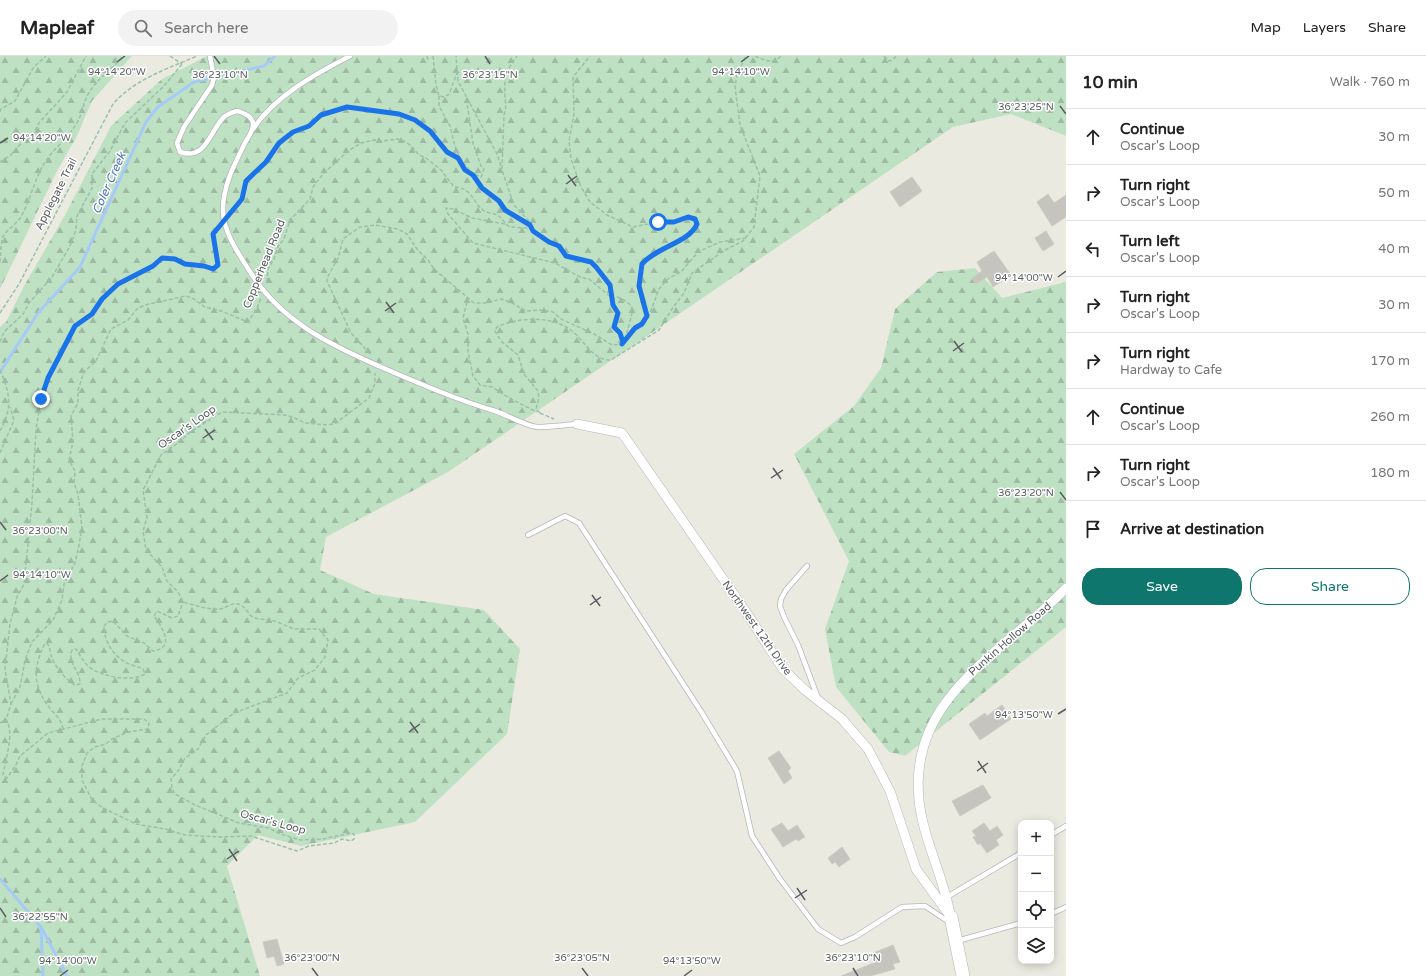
<!DOCTYPE html>
<meta charset="utf-8">
<style>
:root{--surface:#fff;--page:#f2f2f2;--text:#222;--muted:#767676;--line:#e0e0e0;--accent:#0f766e}
body{margin:0;font-family:"Varela Round",sans-serif;background:var(--page);color:var(--text)}
.controls{position:absolute;right:12px;bottom:12px;display:grid;overflow:hidden;border-radius:8px;box-shadow:0 2px 10px #0003}
.controls button{width:36px;height:36px;display:grid;place-items:center;padding:0;border:0;border-bottom:1px solid var(--line);background:var(--surface);color:var(--text);font:20px sans-serif}
.stop{position:absolute;width:12px;height:12px;margin:-9px;border:3px solid #1a73e8;border-radius:50%;background:#fff}
.stop.end{background:#1a73e8;border-color:#fff;box-shadow:0 1px 4px #0008}
.list{margin:0;padding:0;list-style:none}
h2{display:flex;justify-content:space-between;align-items:center;height:52px;margin:0;padding:0 16px;font-size:17px}
h2 small{font-size:13px;font-weight:400;color:var(--muted)}
.list li{display:grid;grid-template-columns:26px 1fr auto;gap:12px;align-items:center;box-sizing:border-box;height:56px;padding:0 16px;border-top:1px solid var(--line)}
.list b{display:block;font-size:15px;white-space:nowrap}
.list p{margin:0;font-size:13px;white-space:nowrap;color:var(--muted)}
.list em{font-size:13px;font-style:normal;color:var(--muted)}
.actions{display:flex;gap:8px;padding:12px 16px}
.actions a{flex:1;padding:9px 0;border:1px solid var(--accent);border-radius:16px;text-align:center;font-size:14px;color:var(--accent)}
.actions .main{background:var(--accent);color:#fff}
.icon{flex:none;width:22px;height:22px;fill:none;stroke:currentColor;stroke-width:2;stroke-linecap:round;stroke-linejoin:round}
.map{position:relative;flex:none;width:1066px;height:920px;overflow:hidden}
header{display:flex;align-items:center;gap:24px;box-sizing:border-box;height:56px;padding:0 20px;background:var(--surface);border-bottom:1px solid var(--line)}
header strong{font-size:19px}
nav{display:flex;gap:22px;margin-inline-start:auto;font-size:14px}
.search{width:280px;height:36px;background:var(--page);display:flex;align-items:center;gap:10px;box-sizing:border-box;padding:0 14px;border-radius:22px;color:var(--muted);font-size:15px}
main{display:flex}
aside{flex:1;background:var(--surface)}
.map>svg:first-child{display:block}
.forest{fill:url(#forest-firs)}
.lines{fill:none;stroke-linecap:round;stroke-linejoin:round}
.stream{stroke:#a5caf7;stroke-width:3}
.building{fill:#c6c4be;stroke:#cfccc0}
.lane-casing{stroke:#b3b6ba;stroke-width:6}
.street-casing{stroke:#b3b6ba;stroke-width:10}
.secondary-casing{stroke:#b4b6bc;stroke-width:14}
.path{stroke:#99c1a9;stroke-width:1.5;stroke-dasharray:4 2;stroke-linecap:butt}
.lane{stroke:#fff;stroke-width:4.5}
.street{stroke:#fff;stroke-width:9}
.secondary{stroke:#fff;stroke-width:13}
.route{stroke:#1a73e8;stroke-width:5}
.ticks{fill:none;stroke:#595c60;stroke-width:1.5}
.labels{text-anchor:middle;dominant-baseline:central;stroke-width:3;stroke-linejoin:round;paint-order:stroke}
.street-label{font-size:11px;fill:#595c60;stroke:#fff}
.water-label{font-size:12px;font-style:italic;fill:#4b73b7;stroke:#fff}
.ticks-label{font-size:10px;text-anchor:middle;fill:#595c60;stroke:#fff;stroke-width:3;stroke-linejoin:round;paint-order:stroke}
</style>
<header>
<strong>Mapleaf</strong>
<div class="search"><svg class="icon" aria-label="search" viewBox="0 0 24 24"><circle cx="10" cy="10" r="6"/><path d="M15 15l6 6"/></svg>Search here</div>
<nav><a>Map</a><a>Layers</a><a>Share</a></nav>
</header>
<main>
<div class="map">
<svg width="1066" height="920" viewBox="0 0 1066 920">
<defs>
<pattern id="forest-firs" width="22" height="20" patternUnits="userSpaceOnUse"><rect width="22" height="20" fill="#bfe1c3"/><path d="M5 1l3.5 6h-7zM16 11l3.5 6h-7z" fill="#9ebaa2"/></pattern>
</defs>
<rect width="100%" height="100%" fill="#ebeae1"/>
<!-- forest -->
<g class="forest">
<path d="M0 0H132L92 45 77 80 57 115 0 233Z"/>
<path d="M207 0H1066V80L1011 58 953 71 448 416 326 481 320 514 374 538 484 554 520 593 507 678 415 766 301 790 258 779 227 810 260 920H0V271L6 266 24 230 65 159 111 70 162 23Z"/>
<path d="M975 212 1002 242 1066 226V571L905 700 889 696 836 631 825 573 849 505 794 398 854 350 881 312 895 253 937 216Z"/>
</g>
<g class="lines">
<!-- stream -->
<g class="stream">
<path d="M0 316 38 257 80 211 146 66 158 51 194 26 264 10 275 0"/>
<path d="M0 823 41 871 67 920"/>
<path d="M41 872 43 920"/>
</g>
</g>
<!-- building -->
<g class="building">
<path d="M912 121 922 135 900 151 890 136Z"/>
<path d="M1048 138 1054 147 1066 139V161L1052 170 1037 146Z"/>
<path d="M1046 175 1054 188 1043 195 1035 182Z"/>
<path d="M994 195 1011 219 993 231 987 221 976 228 972 222 982 215 977 206Z"/>
<path d="M1002 649 1011 663 980 684 969 668 985 657 987 660Z"/>
<path d="M779 695 791 712 788 715 792 722 784 728 768 702Z"/>
<path d="M983 729 991 742 960 760 952 745Z"/>
<path d="M782 767 788 775 797 769 805 781 798 785 796 783 783 791 771 773Z"/>
<path d="M984 767 990 775 997 770 1003 779 996 784 999 789 987 797 980 787 978 789 973 781 976 780 972 775Z"/>
<path d="M842 791 850 803 839 811 835 806 832 808 828 802Z"/>
<path d="M277 883 284 908 277 910 274 900 267 902 263 886Z"/>
<path d="M893 889 900 906 893 908 895 913 870 920H841L876 906 873 897Z"/>
</g>
<g class="lines">
<!-- lane casing -->
<g class="lane-casing">
<g id="lane">
<path d="M210 0 214 22 212 29 184 71 177 87 180 96C207 105 210 73 225 60 228 58 233 56 237 55 243 57 251 59 253 67 254 76 246 83 243 91 233 111 223 131 223 154 223 175 238 197 249 214 280 266 334 291 388 314 423 329 458 344 495 355 507 359 526 370 537 371 550 371 564 369 577 368"/>
<path d="M253 73C275 40 315 18 350 0"/>
<path d="M528 479 565 460 579 467 702 657 737 715 752 780 780 823 818 873 841 887 855 881 902 851 925 850 949 866"/>
<path d="M807 510 786 534 781 543 780 550 784 561 798 589 818 642"/>
<path d="M1051 779 1066 770"/>
<path d="M947 841 1021 797"/>
<path d="M1051 858 1066 851"/>
<path d="M957 885 1021 867"/>
</g>
</g>
<!-- street casing -->
<g class="street-casing">
<g id="street">
<path d="M577 368 622 377 744 553 783 613 805 634 842 663 868 693 890 735 916 813 951 861"/>
<path d="M950 858C943 819 923 783 919 744 908 640 1005 596 1066 532"/>
</g>
</g>
<!-- secondary casing -->
<g class="secondary-casing">
<path id="secondary" d="M951 861 963 920"/>
</g>
<!-- path -->
<g class="path">
<path d="M170 0 182 8"/>
<path d="M427 0 428 5"/>
<path d="M433 0 436 29 439 40 444 41 449 38 457 17"/>
<path d="M755 0C765 4 772 9 781 0"/>
<path d="M884 0 889 5 893 4 896 0"/>
<path d="M439 40V50L450 70 455 90 459 100 482 132 499 145 505 155 530 169 533 175 549 186 559 190 566 200 591 206 596 211 610 229 613 249 618 257 613 271 620 277 623 287"/>
<path d="M467 42 497 98 501 110"/>
<path d="M0 56 1 53 15 45 33 12 46 0"/>
<path d="M0 106 11 99 25 83 34 77 39 67 67 36 86 0"/>
<path d="M231 158 242 143 247 125 266 106 279 87 293 76 309 70 321 59 347 51 399 58 415 64 430 75 450 98 458 102 465 114 481 121 484 113 481 110 473 87 466 40 458 25 456 0"/>
<path d="M505 168 472 162 453 153 446 152 448 158 473 187 555 207 582 222 589 223 613 243 617 241C623 243 631 247 633 254L625 284"/>
<path d="M219 172 213 178 219 209 213 213 204 210 185 208 175 203 162 202 153 210 118 227 102 243 92 258 75 270 48 322 41 343 36 373 32 447 24 528 17 541 10 568 5 613 11 648 6 664C15 675 5 706 3 719L7 722 16 709 20 700 48 677 102 663H144L149 667 148 673 128 676 112 683 106 688 95 691 87 697 82 710V724L92 744 103 752 136 768 165 773 185 779 219 781 251 780 297 795 309 790 334 787 342 783 351 785 354 783V778L351 777 323 783 300 784 278 777 269 772 239 767 195 749 175 738 172 733 171 723 178 715 185 702 198 693 206 679 234 657 287 637 298 622 315 614 325 601 328 584 319 573H294L275 565 254 562C248 559 247 552 241 549 232 545 227 552 220 553 209 554 193 549 183 546L178 536 167 525 162 511 146 494 143 475 147 461 143 434 161 399 178 387 189 377 222 356 285 359 295 362 305 367 328 369 336 367 369 342 375 327V317"/>
<path d="M0 206C1 199 0 185 4 179 9 172 18 167 22 159 31 142 35 122 45 106 55 91 71 80 79 63 83 54 84 44 90 35 99 21 113 13 123 0"/>
<path d="M267 226 268 213 274 203 278 190 284 183 290 164 310 143 313 131 323 118 348 95 361 87 374 84 382 85 397 83 404 85 410 89 419 99 426 102 441 114 454 131C473 132 472 146 484 155 488 157 493 157 497 159 502 161 504 168 510 171L527 172 530 169V166L514 149 502 114 504 59C506 53 506 49 505 43 504 23 505 16 517 0"/>
<path d="M467 246 463 262 468 278V295L473 320 480 329 492 331 509 342 537 356"/>
<path d="M0 257 19 228 113 48C135 23 167 13 197 0"/>
<path d="M647 261 650 257 659 233 669 222 681 216 698 196 720 186 746 182"/>
<path d="M0 286 4 276 23 258 29 247 52 221 70 190 76 174 77 160 92 132V118L110 95 125 67 164 30 182 8"/>
<path d="M370 298 351 277 327 225V222L338 202 343 183 360 171 375 169 398 173 407 178 417 193 428 204 434 213 474 247H487L501 243 510 246 526 255 543 254 553 256 561 263 596 279 612 289 622 288 635 272 642 268 647 261V256L639 230 642 208C655 192 690 186 697 168L695 163 688 161 674 166H658L633 171 607 159 590 146 581 131 571 103 569 85 574 58 573 21 590 0"/>
<path d="M0 314C10 337 13 352 0 375"/>
<path d="M540 357 536 353 539 342 538 335 524 318 518 299 501 285 495 275 497 271C519 261 552 259 572 275 584 284 593 305 611 304L659 274 672 253 684 237 692 217 725 194 743 185 754 171 760 120 740 69 735 31 737 19 745 2 749 0"/>
<path d="M540 357 554 363"/>
<path d="M0 397 14 364 10 351"/>
<path d="M11 648 20 631 25 604 32 586 53 564 62 544 64 528 75 507 79 489 82 472 78 438 74 427 75 415 69 404 73 386 71 360 78 347V334L84 316 96 305 111 273 128 264 137 253 145 249 186 240 194 243 205 251 221 255 248 266 257 252 261 242"/>
<path d="M0 667 6 664"/>
<path d="M63 673C62 665 57 660 52 655 33 631 32 615 44 589L47 587C50 591 50 595 51 599 54 610 66 624 75 629L80 628C81 615 67 608 72 594L76 593C80 599 85 609 92 613 105 621 131 626 145 618L143 613C137 610 130 609 125 606 112 598 104 585 104 570L108 566 113 565 127 580 144 587 153 595C176 592 162 571 154 560L157 555 172 562 178 560 183 546"/>
</g>
<!-- lane -->
<use href="#lane" class="lane"/>
<!-- street -->
<use href="#street" class="street"/>
<!-- secondary -->
<use href="#secondary" class="secondary"/>
</g>
<g class="lines">
<!-- route -->
<path class="route" d="M41 343 48 322 75 270 92 258 102 243 118 228 153 210 162 202 175 203 185 208 204 210 213 213 218 209 213 178 242 143 246 125 266 106 279 87 293 76 309 70 321 59 347 51 399 58 415 64 430 75 447 96 458 102 465 114 473 119 482 132 499 145 505 154 530 169 533 175 549 186 559 190 566 200 591 206 596 211 610 229 613 249 618 257 614 271 620 277 623 286 622 288 635 272 642 268 647 260 639 230 642 208C655 192 690 186 697 168L695 163 688 161 674 166H658"/>
</g>
<!-- ticks -->
<path class="ticks" d="M214 0 220 8M485 0 490 8M117 6 125 0M741 6 749 0M1060 50 1066 58M0 87 8 82M568 119 576 130M566 128 577 120M1058 221 1066 215M386 246 394 257M385 255 396 247M954 285 962 296M953 295 964 287M205 373 213 384M203 382 215 374M773 412 781 423M771 422 783 414M1060 436 1066 444M0 466 6 474M0 525 8 519M592 539 600 550M590 549 601 541M1058 658 1066 653M410 666 418 677M409 676 420 668M978 705 986 717M977 715 988 707M229 793 237 805M227 803 239 795M797 832 805 844M795 842 807 834M0 852 6 861M312 912 318 920M582 912 588 920M853 912 858 920M60 920 68 914M684 920 692 914"/>
<g class="labels">
<!-- street labels -->
<g class="street-label">
<text transform="translate(56 138) rotate(-63)">Applegate Trail</text>
<text transform="translate(264 208) rotate(-68)">Copperhead Road</text>
<text transform="translate(187 371) rotate(-35)">Oscar's Loop</text>
<text transform="translate(757 572) rotate(55)">Northwest 12th Drive</text>
<text transform="translate(1010 583) rotate(-41)">Punkin Hollow Road</text>
<text transform="translate(273 766) rotate(15)">Oscar's Loop</text>
</g>
<!-- water labels -->
<g class="water-label">
<text transform="translate(109 127) rotate(-66)">Coler Creek</text>
</g>
</g>
<g class="ticks-label">
<text x="117" y="19">94°14'20"W</text>
<text x="741" y="19">94°14'10"W</text>
<text x="220" y="22">36°23'10"N</text>
<text x="490" y="22">36°23'15"N</text>
<text x="1026" y="54">36°23'25"N</text>
<text x="42" y="85">94°14'20"W</text>
<text x="1024" y="225">94°14'00"W</text>
<text x="1026" y="440">36°23'20"N</text>
<text x="40" y="478">36°23'00"N</text>
<text x="42" y="522">94°14'10"W</text>
<text x="1024" y="662">94°13'50"W</text>
<text x="40" y="864">36°22'55"N</text>
<text x="312" y="905">36°23'00"N</text>
<text x="582" y="905">36°23'05"N</text>
<text x="853" y="905">36°23'10"N</text>
<text x="68" y="908">94°14'00"W</text>
<text x="692" y="908">94°13'50"W</text>
</g>
</svg>
<div class="controls">
<button>+</button>
<button>−</button>
<button><svg class="icon" aria-label="locate" viewBox="0 0 24 24"><circle cx="12" cy="12" r="6"/><path d="M12 2v4M12 18v4M2 12h4M18 12h4"/></svg></button>
<button><svg class="icon" aria-label="layers" viewBox="0 0 24 24"><path d="M12 4l9 5-9 5-9-5zM3 14l9 5 9-5"/></svg></button>
</div>
<div class="stop" style="left:658px;top:166px"></div>
<div class="stop end" style="left:41px;top:343px"></div>
</div>
<aside>
<h2>10 min<small>Walk · 760 m</small></h2>
<ul class="list">
<li><svg class="icon" aria-label="ahead" viewBox="0 0 24 24"><path d="M12 20V5M6 11l6-6 6 6"/></svg><div><b>Continue</b><p>Oscar's Loop</p></div><em>30 m</em></li>
<li><svg class="icon" aria-label="right" viewBox="0 0 24 24"><path d="M7 20v-9h11M14 6l5 5-5 5"/></svg><div><b>Turn right</b><p>Oscar's Loop</p></div><em>50 m</em></li>
<li><svg class="icon" aria-label="left" viewBox="0 0 24 24"><path d="M17 20v-9H6M10 6l-5 5 5 5"/></svg><div><b>Turn left</b><p>Oscar's Loop</p></div><em>40 m</em></li>
<li><svg class="icon" aria-label="right" viewBox="0 0 24 24"><path d="M7 20v-9h11M14 6l5 5-5 5"/></svg><div><b>Turn right</b><p>Oscar's Loop</p></div><em>30 m</em></li>
<li><svg class="icon" aria-label="right" viewBox="0 0 24 24"><path d="M7 20v-9h11M14 6l5 5-5 5"/></svg><div><b>Turn right</b><p>Hardway to Cafe</p></div><em>170 m</em></li>
<li><svg class="icon" aria-label="ahead" viewBox="0 0 24 24"><path d="M12 20V5M6 11l6-6 6 6"/></svg><div><b>Continue</b><p>Oscar's Loop</p></div><em>260 m</em></li>
<li><svg class="icon" aria-label="right" viewBox="0 0 24 24"><path d="M7 20v-9h11M14 6l5 5-5 5"/></svg><div><b>Turn right</b><p>Oscar's Loop</p></div><em>180 m</em></li>
<li><svg class="icon" aria-label="arrive" viewBox="0 0 24 24"><path d="M6 21V4h12l-3 4 3 4H6"/></svg><div><b>Arrive at destination</b></div></li>
</ul>
<div class="actions"><a class="main">Save</a><a>Share</a></div>
</aside>
</main>
